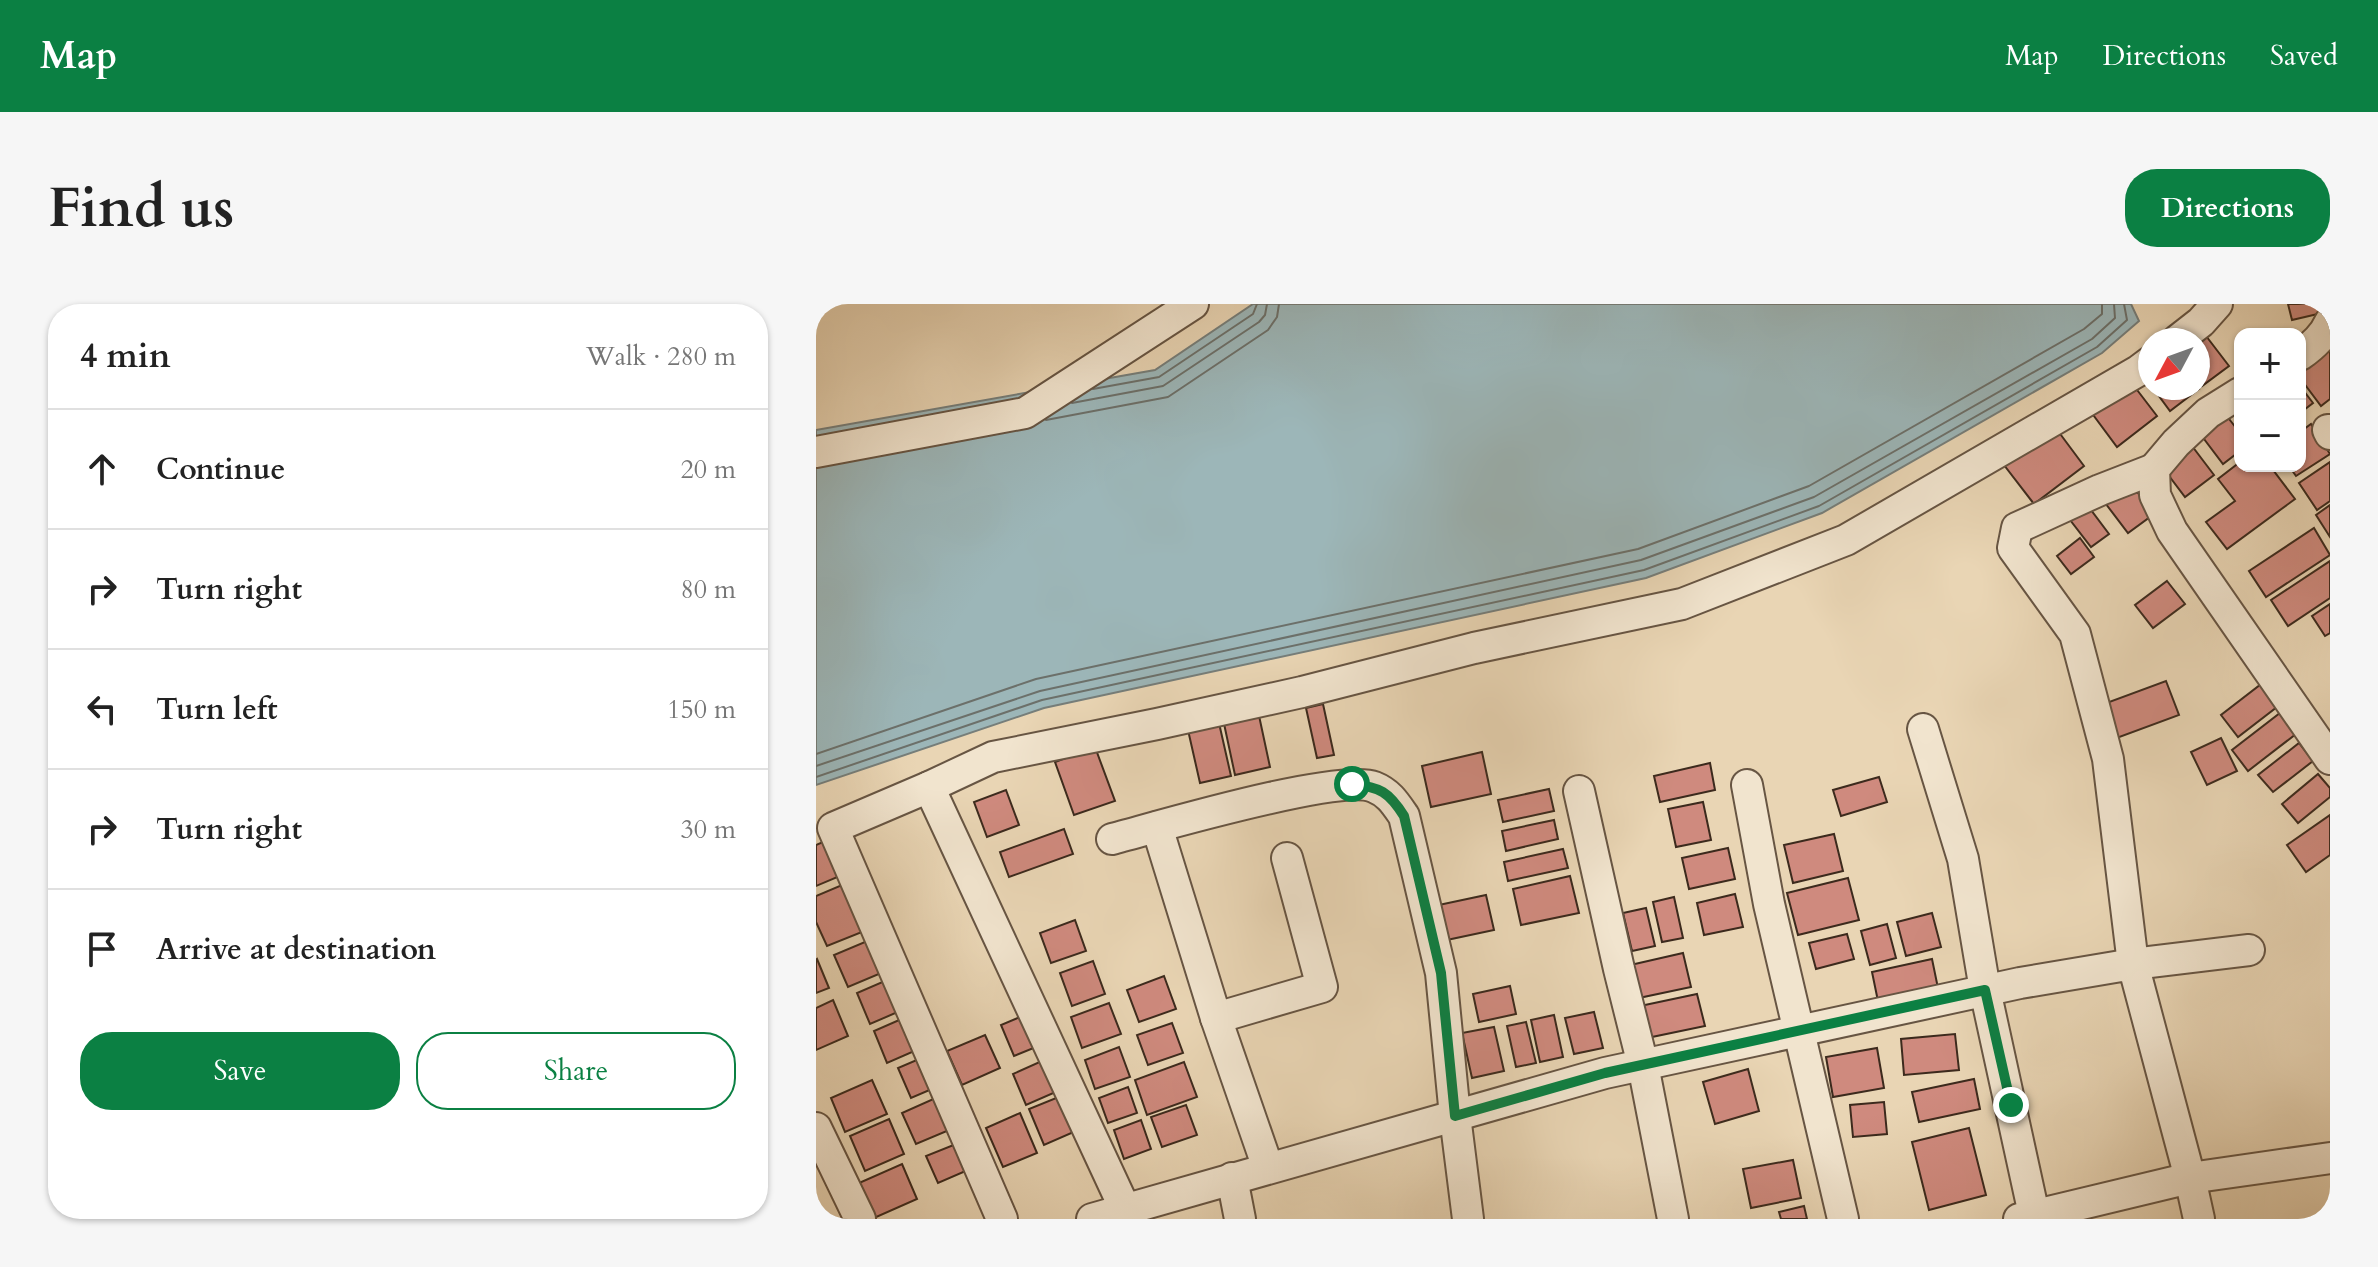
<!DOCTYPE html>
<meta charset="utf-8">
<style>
:root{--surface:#fff;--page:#f6f6f6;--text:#222;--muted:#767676;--line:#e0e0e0;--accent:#0b8043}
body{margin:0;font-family:Cardo,serif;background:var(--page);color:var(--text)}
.controls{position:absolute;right:24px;top:24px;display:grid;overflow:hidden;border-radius:16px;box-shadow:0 2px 6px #0004}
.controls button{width:72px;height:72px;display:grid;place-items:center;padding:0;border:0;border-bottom:2px solid var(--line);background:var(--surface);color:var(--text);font:40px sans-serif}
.compass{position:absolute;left:1322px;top:24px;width:72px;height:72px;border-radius:50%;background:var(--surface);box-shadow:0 2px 6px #0004;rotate:229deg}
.stop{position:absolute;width:24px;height:24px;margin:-18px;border:6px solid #0b8043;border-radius:50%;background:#fff}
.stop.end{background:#0b8043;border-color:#fff;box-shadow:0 2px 8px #0008}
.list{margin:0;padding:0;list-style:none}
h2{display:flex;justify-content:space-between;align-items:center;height:104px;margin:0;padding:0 32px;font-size:34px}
h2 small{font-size:26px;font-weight:400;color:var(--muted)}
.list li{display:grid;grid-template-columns:52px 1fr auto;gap:24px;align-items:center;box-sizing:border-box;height:120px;padding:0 32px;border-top:2px solid var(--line)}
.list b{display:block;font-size:30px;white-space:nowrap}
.list em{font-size:26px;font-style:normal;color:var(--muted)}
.actions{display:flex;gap:16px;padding:24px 32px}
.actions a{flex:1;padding:18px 0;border:2px solid var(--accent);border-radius:32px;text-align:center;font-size:28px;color:var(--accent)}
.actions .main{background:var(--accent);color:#fff}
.icon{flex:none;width:44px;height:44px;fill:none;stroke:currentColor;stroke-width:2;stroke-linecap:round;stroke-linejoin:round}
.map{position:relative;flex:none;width:1514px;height:915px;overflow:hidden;border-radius:32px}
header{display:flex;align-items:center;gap:48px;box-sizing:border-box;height:112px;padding:0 40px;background:var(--accent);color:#fff}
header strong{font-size:38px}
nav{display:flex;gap:44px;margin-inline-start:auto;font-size:28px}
.intro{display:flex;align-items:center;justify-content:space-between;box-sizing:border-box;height:192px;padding:0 48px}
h1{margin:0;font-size:56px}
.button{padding:20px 36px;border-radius:32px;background:var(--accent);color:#fff;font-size:28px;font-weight:700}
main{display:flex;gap:48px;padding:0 48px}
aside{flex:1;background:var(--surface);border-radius:32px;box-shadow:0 2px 6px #0004}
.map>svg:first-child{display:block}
.water{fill:#9cb6b8;stroke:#767e7a;stroke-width:2}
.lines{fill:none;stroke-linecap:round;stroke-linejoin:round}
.shore{stroke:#6c706a;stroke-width:2}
.building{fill:#cf8a7e;stroke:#3c2a1d;stroke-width:2}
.minor-casing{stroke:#675543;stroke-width:34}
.minor{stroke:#f1e4ce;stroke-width:30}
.route{stroke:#0b8043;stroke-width:10}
</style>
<header>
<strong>Map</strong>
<nav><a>Map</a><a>Directions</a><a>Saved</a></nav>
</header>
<div class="intro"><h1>Find us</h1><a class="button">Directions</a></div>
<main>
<aside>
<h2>4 min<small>Walk · 280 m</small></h2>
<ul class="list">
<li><svg class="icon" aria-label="ahead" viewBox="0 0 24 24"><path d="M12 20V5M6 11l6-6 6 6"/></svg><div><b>Continue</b></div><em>20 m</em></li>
<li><svg class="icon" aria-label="right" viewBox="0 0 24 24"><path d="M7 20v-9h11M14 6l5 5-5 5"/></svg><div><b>Turn right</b></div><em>80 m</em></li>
<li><svg class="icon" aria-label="left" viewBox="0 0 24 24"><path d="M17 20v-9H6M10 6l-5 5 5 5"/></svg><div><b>Turn left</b></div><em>150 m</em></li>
<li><svg class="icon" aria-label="right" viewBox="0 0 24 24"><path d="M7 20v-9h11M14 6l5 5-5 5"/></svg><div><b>Turn right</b></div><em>30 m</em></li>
<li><svg class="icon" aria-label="arrive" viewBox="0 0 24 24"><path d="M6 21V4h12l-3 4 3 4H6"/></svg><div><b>Arrive at destination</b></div></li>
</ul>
<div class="actions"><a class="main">Save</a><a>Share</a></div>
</aside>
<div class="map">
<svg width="1514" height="915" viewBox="0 0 1514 915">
<rect width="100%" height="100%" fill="#e9d5b4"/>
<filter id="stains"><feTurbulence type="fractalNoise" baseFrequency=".0025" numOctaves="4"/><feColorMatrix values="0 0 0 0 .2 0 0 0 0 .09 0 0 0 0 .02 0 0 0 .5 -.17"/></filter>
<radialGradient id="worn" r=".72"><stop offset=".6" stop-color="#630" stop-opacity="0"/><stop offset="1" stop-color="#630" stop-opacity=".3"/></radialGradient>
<!-- water -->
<path class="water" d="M437 0H1315L1323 17 1286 49 1006 209 830 274 228 404 0 481V126L339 66Z"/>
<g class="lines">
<!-- shore -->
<g class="shore">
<path d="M277 85 343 73 437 10 441 0"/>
<path d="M256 99 347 82 443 18 449 11 451 0"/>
<path d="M230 116 352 93 452 26 461 13 463 0"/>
<path d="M0 450 220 375 822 245 993 182 1268 25 1286 10V0"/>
<path d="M0 462 224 387 825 256 998 193 1276 35 1299 14 1298 0"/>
<path d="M0 473 226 396 828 266 1003 202 1281 43 1311 16 1308 0"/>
</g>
</g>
<!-- building -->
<g class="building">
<path d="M1472 0H1504L1506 9 1476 16Z"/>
<path d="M1387 28 1413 62 1386 82 1382 77V36Z"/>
<path d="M1509 42 1514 49V95L1505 102 1484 74V61Z"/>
<path d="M1315 78 1341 112 1301 143 1275 108Z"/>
<path d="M1484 82 1497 99 1484 109Z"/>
<path d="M1337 84H1382L1383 85 1354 107Z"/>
<path d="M1410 111 1424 129V147L1407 160 1385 131Z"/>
<path d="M1495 120 1514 150 1480 172 1473 162H1484V128Z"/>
<path d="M1239 123 1268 162 1218 200 1188 161Z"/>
<path d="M1373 138 1398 171 1369 193 1344 160Z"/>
<path d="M1424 158V162H1454L1479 195 1411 245 1390 218 1419 197 1402 175Z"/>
<path d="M1514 158V197L1501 206 1483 179Z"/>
<path d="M1306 168 1338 210 1312 229 1280 187Z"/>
<path d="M1269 198 1293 230 1275 243 1251 212Z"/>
<path d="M1514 201V233L1500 211Z"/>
<path d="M1498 224 1514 251 1450 293 1433 267Z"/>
<path d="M1264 234 1278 253 1255 270 1241 252Z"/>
<path d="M1514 257V294L1472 322 1455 296Z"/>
<path d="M1351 277 1369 300 1337 324 1319 301Z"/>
<path d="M1514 300V329L1509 332 1496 312Z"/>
<path d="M1453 374 1470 396 1422 433 1405 411Z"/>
<path d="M1350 377 1363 411 1279 442 1266 408Z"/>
<path d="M507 400 518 451 501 454 490 404Z"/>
<path d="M1473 402 1489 423 1432 467 1416 446Z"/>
<path d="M442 407 454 463 419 471 407 415Z"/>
<path d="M403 419 415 472 384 479 372 426Z"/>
<path d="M1405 434 1421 467 1391 481 1375 448Z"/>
<path d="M1483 439 1497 457 1457 488 1442 471Z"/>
<path d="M279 443 299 497 258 511 239 458Z"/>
<path d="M666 448 675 490 615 503 606 462Z"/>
<path d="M894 459 899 486 844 498 838 472Z"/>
<path d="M1502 470 1514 484V493L1482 519 1466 500Z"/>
<path d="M1063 473 1071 498 1025 512 1017 486Z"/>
<path d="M733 485 738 507 687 518 682 496Z"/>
<path d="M190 486 203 521 171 533 158 498Z"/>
<path d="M887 498 895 536 860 543 852 505Z"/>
<path d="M1514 511V551L1490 568 1471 541Z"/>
<path d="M738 516 742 535 690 547 686 527Z"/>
<path d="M248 525 257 550 193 573 184 548Z"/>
<path d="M1018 530 1027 567 977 579 968 541Z"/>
<path d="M16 534 31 569 0 582V541Z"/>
<path d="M912 544 919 575 873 585 866 554Z"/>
<path d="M747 545 752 564 692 577 688 558Z"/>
<path d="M754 572 763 609 705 621 697 585Z"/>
<path d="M1032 574 1043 616 982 631 971 589Z"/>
<path d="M26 581 46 628 11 642 0 618V592Z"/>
<path d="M919 590 927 623 888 631 881 599Z"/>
<path d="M670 591 678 626 626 637 618 602Z"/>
<path d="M858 593 867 634 846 638 837 598Z"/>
<path d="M830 604 839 642 816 647 807 609Z"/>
<path d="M1116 609 1125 643 1090 652 1081 618Z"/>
<path d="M259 616 270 647 235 659 224 629Z"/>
<path d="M1071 620 1080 654 1054 661 1045 627Z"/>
<path d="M1031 630 1038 655 1000 665 993 639Z"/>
<path d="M56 635 70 667 32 683 18 651Z"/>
<path d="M867 649 875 683 818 695 810 662Z"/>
<path d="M1 655 13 684 0 689V656Z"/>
<path d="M1116 655 1123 689 1063 702 1056 668Z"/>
<path d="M277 657 289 690 256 702 244 669Z"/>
<path d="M348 672 360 705 323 718 311 686Z"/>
<path d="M71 676 84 707 54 720 41 689Z"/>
<path d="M694 682 700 710 663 718 657 690Z"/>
<path d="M881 690 889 722 831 734 824 702Z"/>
<path d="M17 696 32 732 0 746V704Z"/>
<path d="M293 699 305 730 266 744 255 713Z"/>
<path d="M778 708 787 744 758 750 749 714Z"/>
<path d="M211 710 225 741 198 752 185 721Z"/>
<path d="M738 711 747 753 724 758 715 716Z"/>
<path d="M90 713 103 745 71 759 58 727Z"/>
<path d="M710 718 720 759 700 763 691 722Z"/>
<path d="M356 719 367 749 332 761 321 731Z"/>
<path d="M678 723 688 767 656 774 646 729Z"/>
<path d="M1139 730 1143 766 1088 771 1085 735Z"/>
<path d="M169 731 184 764 146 781 131 747Z"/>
<path d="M303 743 314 773 279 785 269 756Z"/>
<path d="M1061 744 1068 784 1017 793 1010 753Z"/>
<path d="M110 752 123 782 95 794 82 764Z"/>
<path d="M228 756 242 787 210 801 197 770Z"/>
<path d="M368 758 381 793 331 811 319 776Z"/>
<path d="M932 765 943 807 899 820 887 778Z"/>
<path d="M1158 775 1164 805 1103 818 1096 788Z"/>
<path d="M56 776 71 810 29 828 15 794Z"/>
<path d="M312 783 321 809 292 819 283 794Z"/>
<path d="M124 792 138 824 100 840 86 809Z"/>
<path d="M245 792 260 827 228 841 213 805Z"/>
<path d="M1068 798 1071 830 1037 833 1034 801Z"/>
<path d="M370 801 381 831 346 843 335 813Z"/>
<path d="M204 809 221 849 187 863 170 824Z"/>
<path d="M73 815 88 850 49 867 34 832Z"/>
<path d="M325 816 335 845 308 855 298 826Z"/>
<path d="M1153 824 1170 891 1113 906 1096 838Z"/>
<path d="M140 840 152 866 122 879 110 852Z"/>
<path d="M977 856 985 894 935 904 927 865Z"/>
<path d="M86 860 101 895 58 914 43 879Z"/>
<path d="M988 902 991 915H965L963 908Z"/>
</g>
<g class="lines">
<!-- minor casing -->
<g class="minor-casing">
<g id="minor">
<path d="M1362 36 1385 18 1401 0"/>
<path d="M1484 51C1497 42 1508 32 1514 18"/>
<path d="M1424 89 1392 109 1360 139 1338 165 1339 191 1356 227 1514 455"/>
<path d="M1512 126 1514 130"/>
<path d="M0 148 209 109 377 0"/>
<path d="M1338 165 1284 186 1201 224 1197 244 1259 330 1292 455 1317 660 1433 646"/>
<path d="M1107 425 1147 555 1169 686 1219 915"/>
<path d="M931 481 953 600 1027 915"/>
<path d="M113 483 309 905"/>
<path d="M763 487 803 665 827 761 857 915"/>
<path d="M341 523 400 714 452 864"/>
<path d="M296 535C342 523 523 469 558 483 573 489 579 499 588 512L625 669 639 812 652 915"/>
<path d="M400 714 506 683 471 554"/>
<path d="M0 824 44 915"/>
<path d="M416 874 424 915"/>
<path d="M186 915 17 524 113 483 177 453 341 420 486 388 658 344 866 300 1030 236 1322 67 1334 58"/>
<path d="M276 915 789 769 1204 679 1317 660 1374 874 1383 915"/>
<path d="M1203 915 1374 874 1514 854"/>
</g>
</g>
<!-- minor -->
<use href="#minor" class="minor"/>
</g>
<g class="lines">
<!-- route -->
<path class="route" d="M536 480C564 483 573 488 588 512L625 669 639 812 789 769 1169 686 1195 801"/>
</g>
<rect width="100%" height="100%" filter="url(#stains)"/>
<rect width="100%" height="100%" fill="url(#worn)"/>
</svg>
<div class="controls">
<button>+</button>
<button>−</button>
</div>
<svg class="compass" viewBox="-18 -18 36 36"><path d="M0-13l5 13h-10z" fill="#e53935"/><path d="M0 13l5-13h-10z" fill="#767676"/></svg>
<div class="stop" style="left:536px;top:480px"></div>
<div class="stop end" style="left:1195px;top:801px"></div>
</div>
</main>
